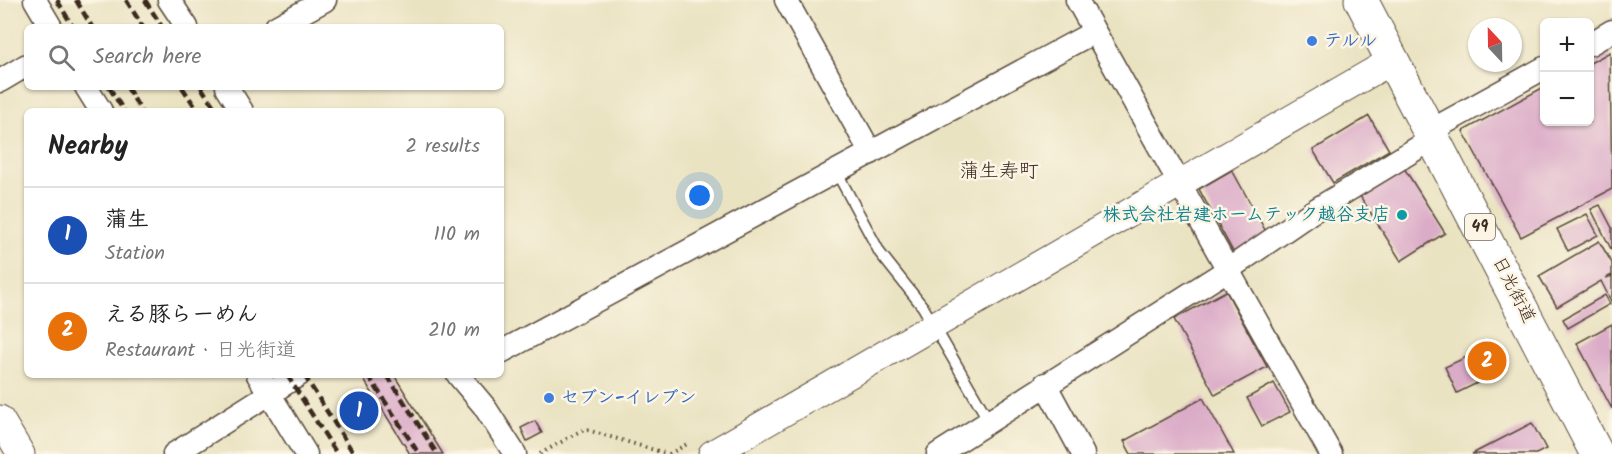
<!DOCTYPE html>
<meta charset="utf-8">
<style>
:root{--surface:#fff;--page:#f6f6f6;--text:#222;--muted:#767676;--line:#e0e0e0;--accent:#1f6fb2}
body{margin:0;font-family:Kalam,"Klee One",sans-serif;background:var(--page);color:var(--text)}
.controls{position:absolute;right:18px;top:18px;display:grid;overflow:hidden;border-radius:9px;box-shadow:0 2px 4px #0004}
.controls button{width:54px;height:54px;display:grid;place-items:center;padding:0;border:0;border-bottom:2px solid var(--line);background:var(--surface);color:var(--text);font:30px sans-serif}
.compass{position:absolute;left:1468px;top:18px;width:54px;height:54px;border-radius:50%;background:var(--surface);box-shadow:0 2px 4px #0004;rotate:338deg}
.you{position:absolute;left:700px;top:196px;width:21px;height:21px;margin:-15px;border:4px solid #fff;border-radius:50%;background:#1a73e8;box-shadow:0 0 0 9px #1a73e833}
.badge{display:grid;place-items:center;width:39px;height:39px;border-radius:50%;background:var(--accent);color:#fff;font-size:20px;font-weight:700}
.pin{position:absolute;translate:-50% -50%;border:3px solid #fff;box-shadow:0 2px 6px #0006}
.list{margin:0;padding:0;list-style:none}
h2{display:flex;justify-content:space-between;align-items:center;height:78px;margin:0;padding:0 24px;font-size:26px}
h2 small{font-size:20px;font-weight:400;color:var(--muted)}
.list li{display:grid;grid-template-columns:39px 1fr auto;gap:18px;align-items:center;box-sizing:border-box;height:96px;padding:0 24px;border-top:2px solid var(--line)}
.list b{display:block;font-size:22px;white-space:nowrap}
.list p{margin:0;font-size:20px;white-space:nowrap;color:var(--muted)}
.list em{font-size:20px;font-style:normal;color:var(--muted)}
.icon{flex:none;width:33px;height:33px;fill:none;stroke:currentColor;stroke-width:2;stroke-linecap:round;stroke-linejoin:round}
.map{position:relative;flex:none;width:1612px;height:454px;overflow:hidden}
.search{position:absolute;background:var(--surface);box-shadow:0 2px 4px #0004;left:24px;top:24px;width:480px;height:66px;display:flex;align-items:center;gap:15px;box-sizing:border-box;padding:0 21px;border-radius:9px;color:var(--muted);font-size:22px}
.panel{position:absolute;background:var(--surface);box-shadow:0 2px 4px #0004;left:24px;top:108px;width:480px;height:270px;border-radius:9px}
.map>svg:first-child{display:block}
.building{fill:#dbacc8}
.lines{fill:none;stroke-linecap:round;stroke-linejoin:round}
.service-casing{stroke:#554637;stroke-width:13}
.minor-casing{stroke:#554637;stroke-width:25}
.tertiary-casing{stroke:#554637;stroke-width:29}
.primary-casing{stroke:#554637;stroke-width:35}
.path{stroke:#554637;stroke-width:4;stroke-dasharray:1.5 4.5;stroke-linecap:butt}
.service{stroke:#fff;stroke-width:10}
.minor{stroke:#fff;stroke-width:22}
.tertiary{stroke:#fff;stroke-width:27}
.primary{stroke:#fff;stroke-width:33}
.rail{stroke:#3b2a1e;stroke-width:4.5;stroke-dasharray:9 4.5;stroke-linecap:butt}
.shop-dot{fill:#3f7fe0;stroke:#fcf5e5;stroke-width:2}
.culture-dot{fill:#0f9aa8;stroke:#fcf5e5;stroke-width:2}
.labels{text-anchor:middle;dominant-baseline:central;stroke-width:5;stroke-linejoin:round;paint-order:stroke}
.shield{fill:#fcf5e5;stroke:#75675a;stroke-width:1.5}
.shield-label{font-size:16px;font-weight:bold;fill:#3b2a1e}
.shop-label{font-size:18px;font-weight:bold;fill:#366cbe;stroke:#fcf5e5;text-anchor:start}
.culture-label{font-size:18px;font-weight:bold;fill:#0d838f;stroke:#fcf5e5;text-anchor:end}
.street-label{font-size:18px;fill:#3b2a1e;stroke:#fcf5e5}
.neighbourhood-label{font-size:20px;fill:#3b2a1e;stroke:#fcf5e5}
</style>
<div class="map">
<svg width="1612" height="454" viewBox="0 0 1612 454">
<rect width="100%" height="100%" fill="#fcf5e5"/>
<filter id="ink" filterUnits="userSpaceOnUse"><feTurbulence type="fractalNoise" baseFrequency=".0167" numOctaves="2"/><feDisplacementMap in="SourceGraphic" scale="12" xChannelSelector="R" yChannelSelector="G"/><feConvolveMatrix kernelMatrix="1 2 1 2 8 2 1 2 1" color-interpolation-filters="sRGB"/></filter>
<filter id="wash" filterUnits="userSpaceOnUse"><feTurbulence type="fractalNoise" baseFrequency=".008" numOctaves="4" result="noise"/><feDisplacementMap in="SourceGraphic" scale="24" xChannelSelector="R" yChannelSelector="G"/><feGaussianBlur stdDeviation="1.35" result="paint"/><feColorMatrix in="noise" values="0 0 0 0 0 0 0 0 0 0 0 0 0 0 0 0 0 1.4 0 .05"/><feComposite in="paint" operator="in"/></filter>
<g filter="url(#wash)">
<rect width="100%" height="100%" fill="#eae3c2"/>
<g id="blocks">
<!-- building -->
<g class="building">
<path d="M1610 52 1612 189 1521 237 1463 131 1544 87V122H1590V63Z"/>
<path d="M1369 116 1389 150 1333 183 1313 150Z"/>
<path d="M1404 168 1445 233 1401 261 1360 196Z"/>
<path d="M1232 170 1270 239 1236 257 1199 189Z"/>
<path d="M1600 205 1612 228V251L1591 209Z"/>
<path d="M1587 214 1598 235 1568 251 1557 229Z"/>
<path d="M1599 241 1612 263V275L1606 278 1612 276V303L1601 281 1557 307 1539 276Z"/>
<path d="M1226 291 1267 367 1215 395 1174 319Z"/>
<path d="M1605 295 1610 304 1568 328 1563 319Z"/>
<path d="M1612 324V409L1577 343Z"/>
<path d="M1492 345 1504 370 1457 393 1445 367Z"/>
<path d="M361 375H394L443 454H410Z"/>
<path d="M1274 383 1290 412 1262 426 1247 398Z"/>
<path d="M1203 398 1234 454H1131L1124 441Z"/>
<path d="M535 421 542 433 527 441 521 428Z"/>
<path d="M1532 423 1546 449 1536 454H1472Z"/>
</g>
</g>
</g>
<g filter="url(#ink)">
<use href="#blocks" fill-opacity="0" stroke="#554637" stroke-width="1.5"/>
<g class="lines">
<!-- service casing -->
<g class="service-casing">
<path id="service" d="M836 171 880 253 923 307 989 421"/>
</g>
<!-- minor casing -->
<g class="minor-casing">
<g id="minor">
<path d="M35 0 51 27"/>
<path d="M169 0 187 27"/>
<path d="M786 0 871 153"/>
<path d="M1077 0 1331 454"/>
<path d="M276 27 325 0"/>
<path d="M1590 44 1612 31"/>
<path d="M0 81 27 65"/>
<path d="M86 87 101 111"/>
<path d="M227 87 242 111"/>
<path d="M1430 131 1544 68"/>
<path d="M501 352 1094 32"/>
<path d="M258 375 306 454"/>
<path d="M458 375 484 406 515 454"/>
<path d="M1045 384 1083 454"/>
<path d="M174 454 299 375"/>
<path d="M938 454 1229 269 1312 212 1434 138"/>
</g>
</g>
<!-- tertiary casing -->
<g class="tertiary-casing">
<g id="tertiary">
<path d="M0 419 21 454"/>
<path d="M712 454 1393 60"/>
</g>
</g>
<!-- primary casing -->
<g class="primary-casing">
<path id="primary" d="M1361 0 1597 454"/>
</g>
<!-- path -->
<g class="path">
<path d="M540 454 584 429 668 454"/>
<path d="M669 454 689 443"/>
</g>
<!-- service -->
<use href="#service" class="service"/>
<!-- minor -->
<use href="#minor" class="minor"/>
<!-- tertiary -->
<use href="#tertiary" class="tertiary"/>
<!-- primary -->
<use href="#primary" class="primary"/>
<!-- rail -->
<g class="rail">
<path d="M57 0 73 27"/>
<path d="M76 0 92 27"/>
<path d="M126 0 143 27"/>
<path d="M145 0 162 27"/>
<path d="M109 87 124 111"/>
<path d="M127 87 141 111"/>
<path d="M182 87 198 111"/>
<path d="M201 87 217 111"/>
<path d="M287 375 337 454"/>
<path d="M304 375 354 454"/>
<path d="M368 375 419 454"/>
<path d="M387 375 437 454"/>
</g>
</g>
</g>
<!-- markers -->
<g class="shop-dot">
<circle cx="1312" cy="41" r="6"/>
<circle cx="549" cy="398" r="6"/>
</g>
<circle class="culture-dot" cx="1402" cy="215" r="6"/>
<g class="labels">
<!-- shield labels -->
<rect class="shield" x="1465" y="214" width="30" height="26" rx="4.5"/>
<g class="shield-label">
<text x="1480" y="227">49</text>
</g>
<!-- shop labels -->
<g class="shop-label">
<text x="1324" y="41">テルル</text>
<text x="561" y="398">セブン-イレブン</text>
</g>
<!-- culture labels -->
<g class="culture-label">
<text x="1390" y="215">株式会社岩建ホームテック越谷支店</text>
</g>
<!-- street labels -->
<g class="street-label">
<text transform="translate(1513 290) rotate(63)">日光街道</text>
</g>
<!-- neighbourhood labels -->
<g class="neighbourhood-label">
<text x="999" y="172">蒲生寿町</text>
</g>
</g>
</svg>
<div class="controls">
<button>+</button>
<button>−</button>
</div>
<svg class="compass" viewBox="-18 -18 36 36"><path d="M0-13l5 13h-10z" fill="#e53935"/><path d="M0 13l5-13h-10z" fill="#767676"/></svg>
<div class="you"></div>
<div class="pin badge" style="left:359px;top:411px;background:#1a4fb4">1</div>
<div class="pin badge" style="left:1487px;top:361px;background:#e8710a">2</div>
<div class="search"><svg class="icon" aria-label="search" viewBox="0 0 24 24"><circle cx="10" cy="10" r="6"/><path d="M15 15l6 6"/></svg>Search here</div>
<section class="panel">
<h2>Nearby<small>2 results</small></h2>
<ul class="list">
<li><span class="badge" style="background:#1a4fb4">1</span><div><b>蒲生</b><p>Station</p></div><em>110 m</em></li>
<li><span class="badge" style="background:#e8710a">2</span><div><b>える豚らーめん</b><p>Restaurant · 日光街道</p></div><em>210 m</em></li>
</ul>
</section>
</div>
